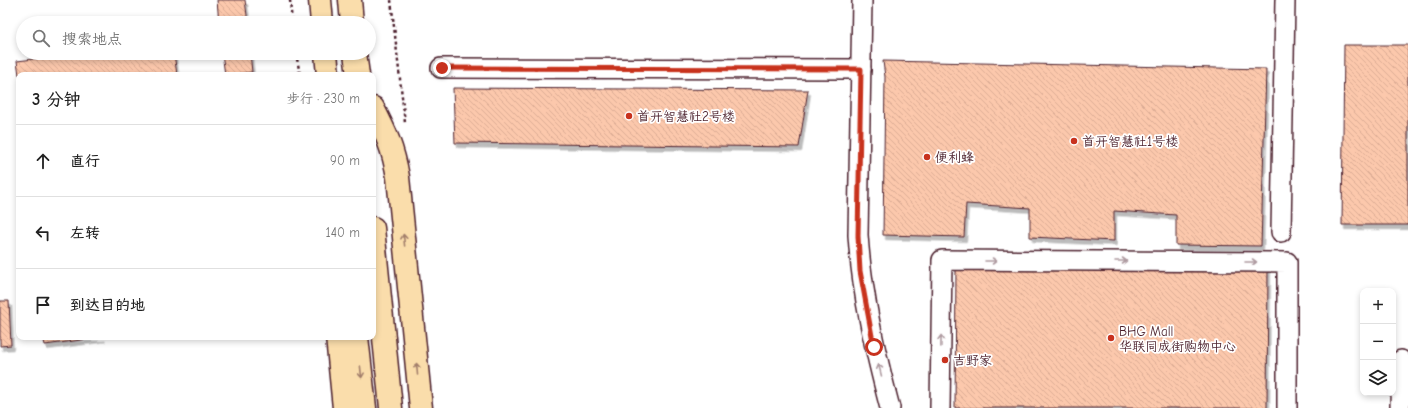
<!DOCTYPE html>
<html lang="zh">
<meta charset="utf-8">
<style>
:root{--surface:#fff;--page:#f2f2f2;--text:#222;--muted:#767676;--line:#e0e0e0}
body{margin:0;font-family:"Comic Neue","LXGW WenKai TC",sans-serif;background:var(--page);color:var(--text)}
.controls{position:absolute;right:12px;bottom:12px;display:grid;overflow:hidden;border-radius:8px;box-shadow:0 2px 6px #0003}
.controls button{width:36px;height:36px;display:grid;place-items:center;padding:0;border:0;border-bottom:1px solid var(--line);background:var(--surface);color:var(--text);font:20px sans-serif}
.stop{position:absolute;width:12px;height:12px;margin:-9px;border:3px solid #c8321e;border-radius:50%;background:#fff}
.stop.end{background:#c8321e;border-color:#fff;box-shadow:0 1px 4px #0008}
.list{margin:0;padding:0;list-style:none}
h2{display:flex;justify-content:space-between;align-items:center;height:52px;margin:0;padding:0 16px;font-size:17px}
h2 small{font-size:13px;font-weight:400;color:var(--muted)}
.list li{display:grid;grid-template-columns:26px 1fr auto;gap:12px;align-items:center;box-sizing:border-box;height:72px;padding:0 16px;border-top:1px solid var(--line)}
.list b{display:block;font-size:15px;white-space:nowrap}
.list em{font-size:13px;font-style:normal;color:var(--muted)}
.icon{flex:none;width:22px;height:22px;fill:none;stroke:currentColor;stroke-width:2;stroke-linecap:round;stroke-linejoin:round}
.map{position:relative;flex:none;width:1408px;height:408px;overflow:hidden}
.search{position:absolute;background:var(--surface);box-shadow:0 2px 6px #0003;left:16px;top:16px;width:360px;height:44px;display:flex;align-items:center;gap:10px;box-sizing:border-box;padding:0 14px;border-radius:22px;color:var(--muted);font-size:15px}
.panel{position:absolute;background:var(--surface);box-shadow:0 2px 6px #0003;left:16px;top:72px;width:360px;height:268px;border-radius:8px}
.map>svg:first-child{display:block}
.building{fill:url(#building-back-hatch);stroke:#4a1f2b;filter:url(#shadow)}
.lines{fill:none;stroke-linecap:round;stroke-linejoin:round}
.minor-casing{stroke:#4a1f2b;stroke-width:22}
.major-casing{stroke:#4a1f2b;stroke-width:25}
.path{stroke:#4a1f2b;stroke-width:2.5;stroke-dasharray:3 3;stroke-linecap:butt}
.minor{stroke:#fff;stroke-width:19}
.major{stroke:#faddab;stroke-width:22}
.oneway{stroke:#a27e6b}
.oneway2{stroke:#ae9aa0}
.route{stroke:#c8321e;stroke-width:5}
.poi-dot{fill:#c8321e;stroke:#fff;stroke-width:1.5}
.labels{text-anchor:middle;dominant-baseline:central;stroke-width:3.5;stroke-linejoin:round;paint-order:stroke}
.poi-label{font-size:13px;fill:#4a1f2b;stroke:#fff;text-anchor:start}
</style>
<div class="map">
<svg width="1408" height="408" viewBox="0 0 1408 408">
<defs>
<pattern id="building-back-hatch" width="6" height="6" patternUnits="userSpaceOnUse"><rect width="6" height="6" fill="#fcc8ac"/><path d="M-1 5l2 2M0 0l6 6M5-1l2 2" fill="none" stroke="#daab94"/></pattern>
<filter id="shadow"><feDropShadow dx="2.5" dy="4.5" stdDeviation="0" flood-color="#0004"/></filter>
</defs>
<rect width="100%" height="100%" fill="#fff"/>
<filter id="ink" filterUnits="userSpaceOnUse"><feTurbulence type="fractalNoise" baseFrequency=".025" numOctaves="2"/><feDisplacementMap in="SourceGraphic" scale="8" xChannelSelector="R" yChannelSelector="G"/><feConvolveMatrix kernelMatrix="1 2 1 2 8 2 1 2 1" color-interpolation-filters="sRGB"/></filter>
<g filter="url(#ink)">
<!-- building -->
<g class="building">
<path d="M217 0H245L248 23H219Z"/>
<path d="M1344 45H1408V225H1342Z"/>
<path d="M84 53H174L177 75H19L17 61Z"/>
<path d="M222 53H250L252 72 225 75Z"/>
<path d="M883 61 1266 69 1261 246 1176 245V215L1114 211V241L1030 237V208L966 204 964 237 883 235 885 77Z"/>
<path d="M453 88 808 90 799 147 455 143Z"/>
<path d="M956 267 1268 268 1267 408H955Z"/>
<path d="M0 301H9L11 345 0 346Z"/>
<path d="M43 337H103L45 345Z"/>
</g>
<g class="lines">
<!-- minor casing -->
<g class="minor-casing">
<g id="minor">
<path d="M862 0 858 235C862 295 875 351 890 408"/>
<path d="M441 68 861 69"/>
<path d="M1281 232 1285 0"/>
<path d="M940 408 942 260 1287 262V408"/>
<path d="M1400 408 1401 360"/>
</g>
</g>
<!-- major casing -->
<g class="major-casing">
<g id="major">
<path d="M320 0 322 23"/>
<path d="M350 0 352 23"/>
<path d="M326 53 328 75"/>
<path d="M355 53 358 75"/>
<path d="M373 108C386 133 393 148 398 177L421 408"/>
<path d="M373 228 391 408"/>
<path d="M337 337 344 408"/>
<path d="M357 337 365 408"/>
</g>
</g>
<!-- path -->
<g class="path">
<path d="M290 0 292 23"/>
<path d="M391 0 405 123"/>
<path d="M296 53 300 75"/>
</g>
<!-- minor -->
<use href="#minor" class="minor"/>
<!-- major -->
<use href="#major" class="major"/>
</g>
<!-- one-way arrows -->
<defs><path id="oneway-shaft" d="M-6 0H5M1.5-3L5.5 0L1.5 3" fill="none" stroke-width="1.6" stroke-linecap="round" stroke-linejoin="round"/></defs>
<g class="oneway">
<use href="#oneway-shaft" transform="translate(404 240) rotate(-96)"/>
<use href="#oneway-shaft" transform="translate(417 369) rotate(-95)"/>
<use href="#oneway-shaft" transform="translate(361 372) rotate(84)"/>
</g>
<g class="oneway2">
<use href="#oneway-shaft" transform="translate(991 261)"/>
<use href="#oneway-shaft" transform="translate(1121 261)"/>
<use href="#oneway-shaft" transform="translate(1251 262)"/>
<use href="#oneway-shaft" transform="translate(941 341) rotate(-89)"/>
<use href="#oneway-shaft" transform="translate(880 370) rotate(-104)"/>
</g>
</g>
<g class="lines" filter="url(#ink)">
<!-- route -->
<path class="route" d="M442 68 861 69 858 236 860 271 874 347"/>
</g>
<!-- markers -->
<g class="poi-dot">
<circle cx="629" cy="116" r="4"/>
<circle cx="1074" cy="141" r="4"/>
<circle cx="927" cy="157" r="4"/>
<circle cx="1111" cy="338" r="4"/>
<circle cx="945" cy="360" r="4"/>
</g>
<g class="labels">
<!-- poi labels -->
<g class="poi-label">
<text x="637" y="116">首开智慧社2号楼</text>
<text x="1082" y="141">首开智慧社1号楼</text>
<text x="935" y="157">便利蜂</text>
<text x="1119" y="331">BHG Mall<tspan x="1119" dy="15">华联同成街购物中心</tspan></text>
<text x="953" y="360">吉野家</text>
</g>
</g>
</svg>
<div class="controls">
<button>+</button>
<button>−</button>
<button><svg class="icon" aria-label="layers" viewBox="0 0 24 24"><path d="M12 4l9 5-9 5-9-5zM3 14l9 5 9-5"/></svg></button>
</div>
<div class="stop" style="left:874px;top:347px"></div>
<div class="stop end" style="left:442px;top:68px"></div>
<div class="search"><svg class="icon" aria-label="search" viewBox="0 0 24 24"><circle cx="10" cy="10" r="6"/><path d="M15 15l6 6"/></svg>搜索地点</div>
<section class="panel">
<h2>3 分钟<small>步行 · 230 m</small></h2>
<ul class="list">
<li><svg class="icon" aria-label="ahead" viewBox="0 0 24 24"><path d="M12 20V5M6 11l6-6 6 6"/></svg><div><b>直行</b></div><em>90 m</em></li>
<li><svg class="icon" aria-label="left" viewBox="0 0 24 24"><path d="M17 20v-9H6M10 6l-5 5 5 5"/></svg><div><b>左转</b></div><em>140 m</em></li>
<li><svg class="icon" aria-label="arrive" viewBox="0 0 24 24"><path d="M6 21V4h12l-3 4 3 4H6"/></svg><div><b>到达目的地</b></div></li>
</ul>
</section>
</div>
